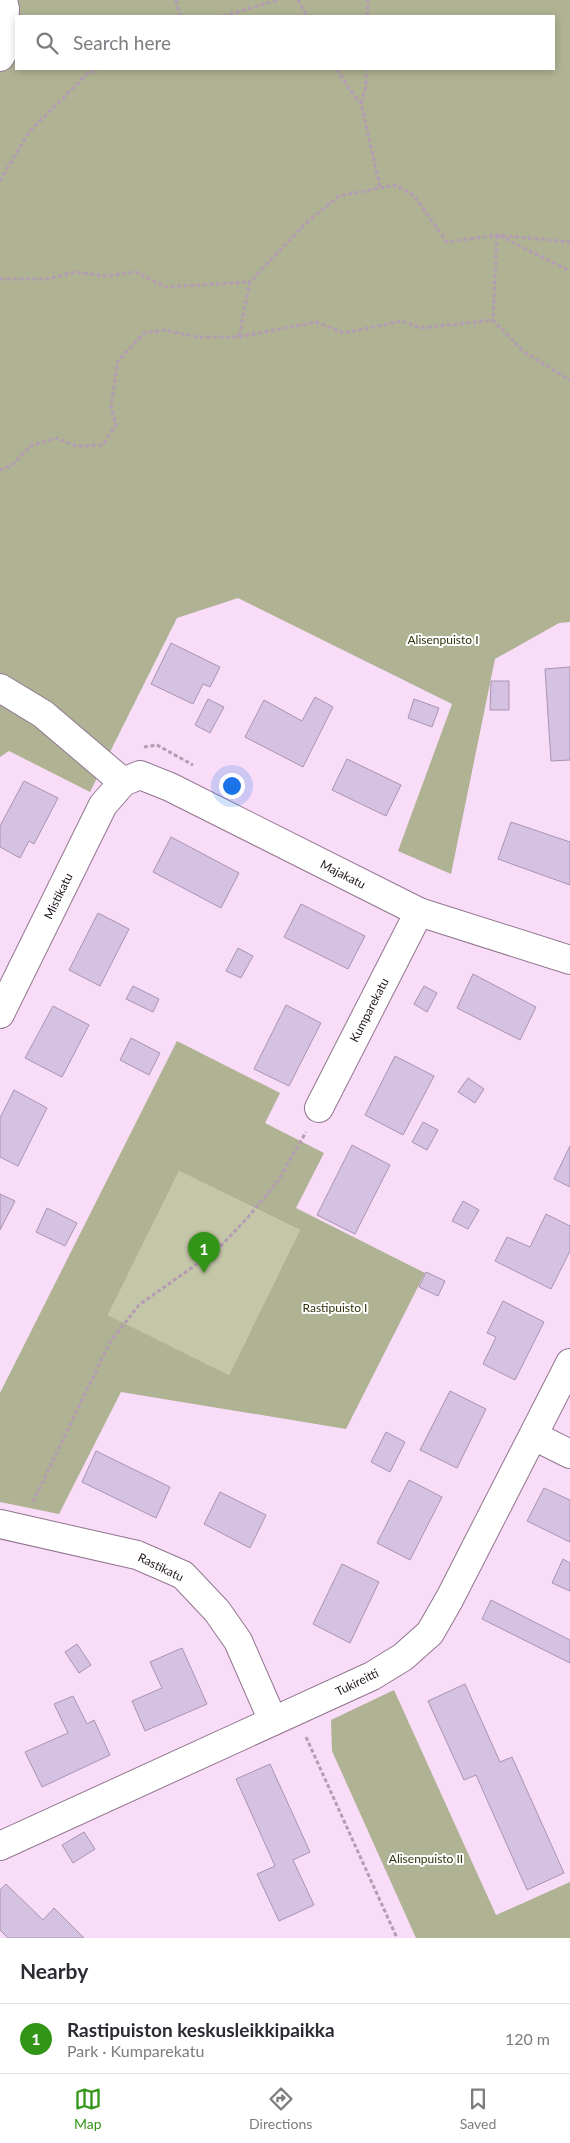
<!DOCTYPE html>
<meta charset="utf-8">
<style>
:root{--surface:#fff;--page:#f2f2f3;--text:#2b2b33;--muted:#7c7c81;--line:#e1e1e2;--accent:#339518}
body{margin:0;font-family:Lato,sans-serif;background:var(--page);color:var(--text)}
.you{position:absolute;left:231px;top:785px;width:18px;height:18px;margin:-12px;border:4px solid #fff;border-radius:50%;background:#1a73e8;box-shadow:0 0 0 8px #1a73e833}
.badge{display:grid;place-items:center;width:32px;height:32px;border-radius:50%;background:var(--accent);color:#fff;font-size:16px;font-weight:700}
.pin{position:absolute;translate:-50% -41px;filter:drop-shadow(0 1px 2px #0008)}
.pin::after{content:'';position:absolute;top:26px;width:18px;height:15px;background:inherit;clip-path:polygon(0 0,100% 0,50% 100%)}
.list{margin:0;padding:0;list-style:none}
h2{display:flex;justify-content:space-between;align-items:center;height:65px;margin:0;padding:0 20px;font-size:21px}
h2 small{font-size:16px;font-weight:400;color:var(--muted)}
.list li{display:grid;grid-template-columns:32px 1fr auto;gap:15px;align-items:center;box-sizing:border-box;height:70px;padding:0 20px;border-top:1px solid var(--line)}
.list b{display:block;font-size:19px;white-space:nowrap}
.list p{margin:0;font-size:16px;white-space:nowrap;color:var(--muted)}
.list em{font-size:16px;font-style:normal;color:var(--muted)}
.icon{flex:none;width:28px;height:28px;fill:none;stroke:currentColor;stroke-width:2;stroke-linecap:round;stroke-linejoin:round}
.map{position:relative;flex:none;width:570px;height:1938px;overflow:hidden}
.search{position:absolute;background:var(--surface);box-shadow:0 2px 8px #0003;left:15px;right:15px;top:15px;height:55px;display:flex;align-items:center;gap:12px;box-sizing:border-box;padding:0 18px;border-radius:0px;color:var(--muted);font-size:19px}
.sheet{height:135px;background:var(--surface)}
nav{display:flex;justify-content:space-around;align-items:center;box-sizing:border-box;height:70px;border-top:1px solid var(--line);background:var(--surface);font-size:14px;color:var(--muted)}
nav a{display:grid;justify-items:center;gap:2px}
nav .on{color:var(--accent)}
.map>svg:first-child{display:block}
.green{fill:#c3c6a7}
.forest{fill:#afb293;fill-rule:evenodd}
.building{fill:#d5c2e2;stroke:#a794b2}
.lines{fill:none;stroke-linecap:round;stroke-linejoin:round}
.minor-casing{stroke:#91768f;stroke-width:30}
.path{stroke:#b49db2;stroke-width:3;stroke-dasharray:4 2.5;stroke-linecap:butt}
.minor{stroke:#fff;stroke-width:28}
.labels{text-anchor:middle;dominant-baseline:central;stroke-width:4;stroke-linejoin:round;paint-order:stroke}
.park-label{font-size:12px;fill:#31320b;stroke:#fff}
.street-label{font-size:12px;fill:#20161f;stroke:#fff}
</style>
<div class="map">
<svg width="570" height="1938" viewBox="0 0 570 1938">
<rect width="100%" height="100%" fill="#f9dcf7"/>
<!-- green -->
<path class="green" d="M179 1171 300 1230 229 1375 108 1315Z"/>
<!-- forest -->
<g class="forest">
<path d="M0 0H570V622L559 623 495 659 451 874 398 851 452 704 238 598 177 618 90 792 9 751 0 757ZM16 16H554V69H16Z"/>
<path d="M177 1041 280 1093 265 1123 324 1153 296 1208 425 1273 346 1429 121 1392 59 1514 0 1502V1393ZM179 1171 300 1230 229 1375 108 1315Z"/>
<path d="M394 1690 496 1915 570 1882V1938H416L332 1751 331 1720Z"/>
</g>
<!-- building -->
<g class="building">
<path d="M171 643 220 667 210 687 203 684 193 704 151 684Z"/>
<path d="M570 667V760L551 761 545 669Z"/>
<path d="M491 681H509V710H490Z"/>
<path d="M315 697 333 707 303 767 245 737 264 700 302 721Z"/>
<path d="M208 699 224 707 210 733 195 725Z"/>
<path d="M414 699 439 708 432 727 408 718Z"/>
<path d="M347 759 401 785 386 816 332 790Z"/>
<path d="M24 781 58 798 34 844 29 841 20 858 0 847V826Z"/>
<path d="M511 822 570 842V885L498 859Z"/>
<path d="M171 837 239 873 221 908 153 872Z"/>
<path d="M301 904 365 936 348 969 284 937Z"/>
<path d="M98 913 129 929 100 986 69 970Z"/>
<path d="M238 948 253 956 241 978 226 971Z"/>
<path d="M473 974 536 1007 520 1040 457 1008Z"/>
<path d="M133 986 159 999 153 1012 126 999Z"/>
<path d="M424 986 437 993 427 1012 414 1004Z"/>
<path d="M286 1005 321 1023 289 1086 254 1069Z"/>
<path d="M53 1006 89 1025 62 1077 25 1058Z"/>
<path d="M131 1038 160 1053 149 1075 120 1060Z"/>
<path d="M395 1056 434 1076 403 1135 365 1115Z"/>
<path d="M468 1078 484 1089 475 1103 458 1092Z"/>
<path d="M14 1090 47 1108 18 1166 0 1157V1118Z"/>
<path d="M423 1122 438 1130 427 1150 412 1142Z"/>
<path d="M352 1145 390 1165 355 1234 317 1215Z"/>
<path d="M570 1146V1187L554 1179Z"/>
<path d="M0 1194 15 1201 0 1230Z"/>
<path d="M463 1201 479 1210 468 1229 452 1221Z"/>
<path d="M47 1208 77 1223 65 1246 36 1232Z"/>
<path d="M546 1214 570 1226V1251L551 1289 495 1261 507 1237 530 1247Z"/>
<path d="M426 1272 445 1281 438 1296 419 1287Z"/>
<path d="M503 1301 544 1322 515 1380 483 1364 496 1337 487 1333Z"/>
<path d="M450 1391 486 1409 457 1468 420 1450Z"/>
<path d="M386 1432 405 1442 390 1472 371 1462Z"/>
<path d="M96 1451 170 1487 156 1518 82 1482Z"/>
<path d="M409 1480 442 1497 410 1560 377 1543Z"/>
<path d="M544 1488 570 1500V1542L527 1521Z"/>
<path d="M220 1492 266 1515 250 1548 204 1524Z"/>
<path d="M563 1559 570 1563V1591L552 1583Z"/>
<path d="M342 1564 379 1582 350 1643 313 1624Z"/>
<path d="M491 1600 570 1640V1663L482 1619Z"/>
<path d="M77 1644 91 1665 79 1673 65 1652Z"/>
<path d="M182 1648 207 1704 145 1731 132 1701 162 1688 150 1662Z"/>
<path d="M465 1684 500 1762 512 1757 564 1873 527 1890 476 1775 464 1780 428 1701Z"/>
<path d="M73 1696 87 1724 94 1720 110 1755 42 1787 25 1752 68 1733 54 1704Z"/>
<path d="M270 1764 310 1852 293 1860 314 1905 279 1921 257 1874 275 1866 236 1779Z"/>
<path d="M84 1832 95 1849 73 1863 62 1845Z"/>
<path d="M6 1884 43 1920 54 1908 84 1938H8L0 1930V1890Z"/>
</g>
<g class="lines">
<!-- minor casing -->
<g class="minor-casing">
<g id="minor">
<path d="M0 57 3 52 5 9 3 0"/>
<path d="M0 688 43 714 123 782"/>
<path d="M0 1014 103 805 123 782 140 775 170 787 419 912 570 960"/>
<path d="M319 1108 419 912"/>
<path d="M534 1436 570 1454"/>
<path d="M0 1524 137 1555 183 1575 217 1611 238 1641 273 1721"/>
<path d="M0 1846 372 1676 403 1657 430 1633 450 1598 570 1363"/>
</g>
</g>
<!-- path -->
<g class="path">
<path d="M176 0 180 16"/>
<path d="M298 0 307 16"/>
<path d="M223 16 278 0"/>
<path d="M367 16 368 0"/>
<path d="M337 69 350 90 361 103 380 187"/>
<path d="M361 103 366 87V69"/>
<path d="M0 181 29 132 86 75 98 69"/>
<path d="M497 235 493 320 524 352 570 380"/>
<path d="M500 236 570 271"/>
<path d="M0 279H48L74 272 105 276 136 272 166 287 250 282"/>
<path d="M239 336 250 282 307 222 339 196 396 185 414 196 447 242 497 235 570 242"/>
<path d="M0 470 11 466 30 446 57 438 76 446 103 445 116 425 111 406 118 361 144 333 165 330 197 337H239L316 322 344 333 402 321 421 328 493 320"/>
<path d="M144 747 157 745 193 765"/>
<path d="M33 1502 110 1342 139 1305 218 1249 249 1216 278 1181 306 1132"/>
<path d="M306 1737 397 1938"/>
</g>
<!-- minor -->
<use href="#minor" class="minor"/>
</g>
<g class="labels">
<!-- park labels -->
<g class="park-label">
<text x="443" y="639">Alisenpuisto I</text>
<text x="335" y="1307">Rastipuisto I</text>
<text x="426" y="1858">Alisenpuisto II</text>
</g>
<!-- street labels -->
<g class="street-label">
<text transform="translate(343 874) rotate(27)">Majakatu</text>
<text transform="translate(58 896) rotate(-64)">Mistikatu</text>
<text transform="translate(369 1010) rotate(-63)">Kumparekatu</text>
<text transform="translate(161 1567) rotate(26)">Rastikatu</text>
<text transform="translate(357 1682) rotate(-26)">Tukireitti</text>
</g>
</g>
</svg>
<div class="you"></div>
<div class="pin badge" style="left:204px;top:1273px">1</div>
<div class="search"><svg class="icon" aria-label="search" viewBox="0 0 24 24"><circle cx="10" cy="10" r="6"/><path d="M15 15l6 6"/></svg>Search here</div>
</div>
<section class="sheet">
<h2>Nearby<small></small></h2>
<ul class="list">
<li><span class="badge">1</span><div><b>Rastipuiston keskusleikkipaikka</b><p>Park · Kumparekatu</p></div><em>120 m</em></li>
</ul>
</section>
<nav>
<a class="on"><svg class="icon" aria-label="map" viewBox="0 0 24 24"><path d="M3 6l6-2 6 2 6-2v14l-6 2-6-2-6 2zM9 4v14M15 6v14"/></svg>Map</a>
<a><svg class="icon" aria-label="directions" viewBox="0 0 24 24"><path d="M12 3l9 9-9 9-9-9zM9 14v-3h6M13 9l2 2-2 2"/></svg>Directions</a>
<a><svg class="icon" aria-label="saved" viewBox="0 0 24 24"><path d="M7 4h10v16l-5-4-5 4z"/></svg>Saved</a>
</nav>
